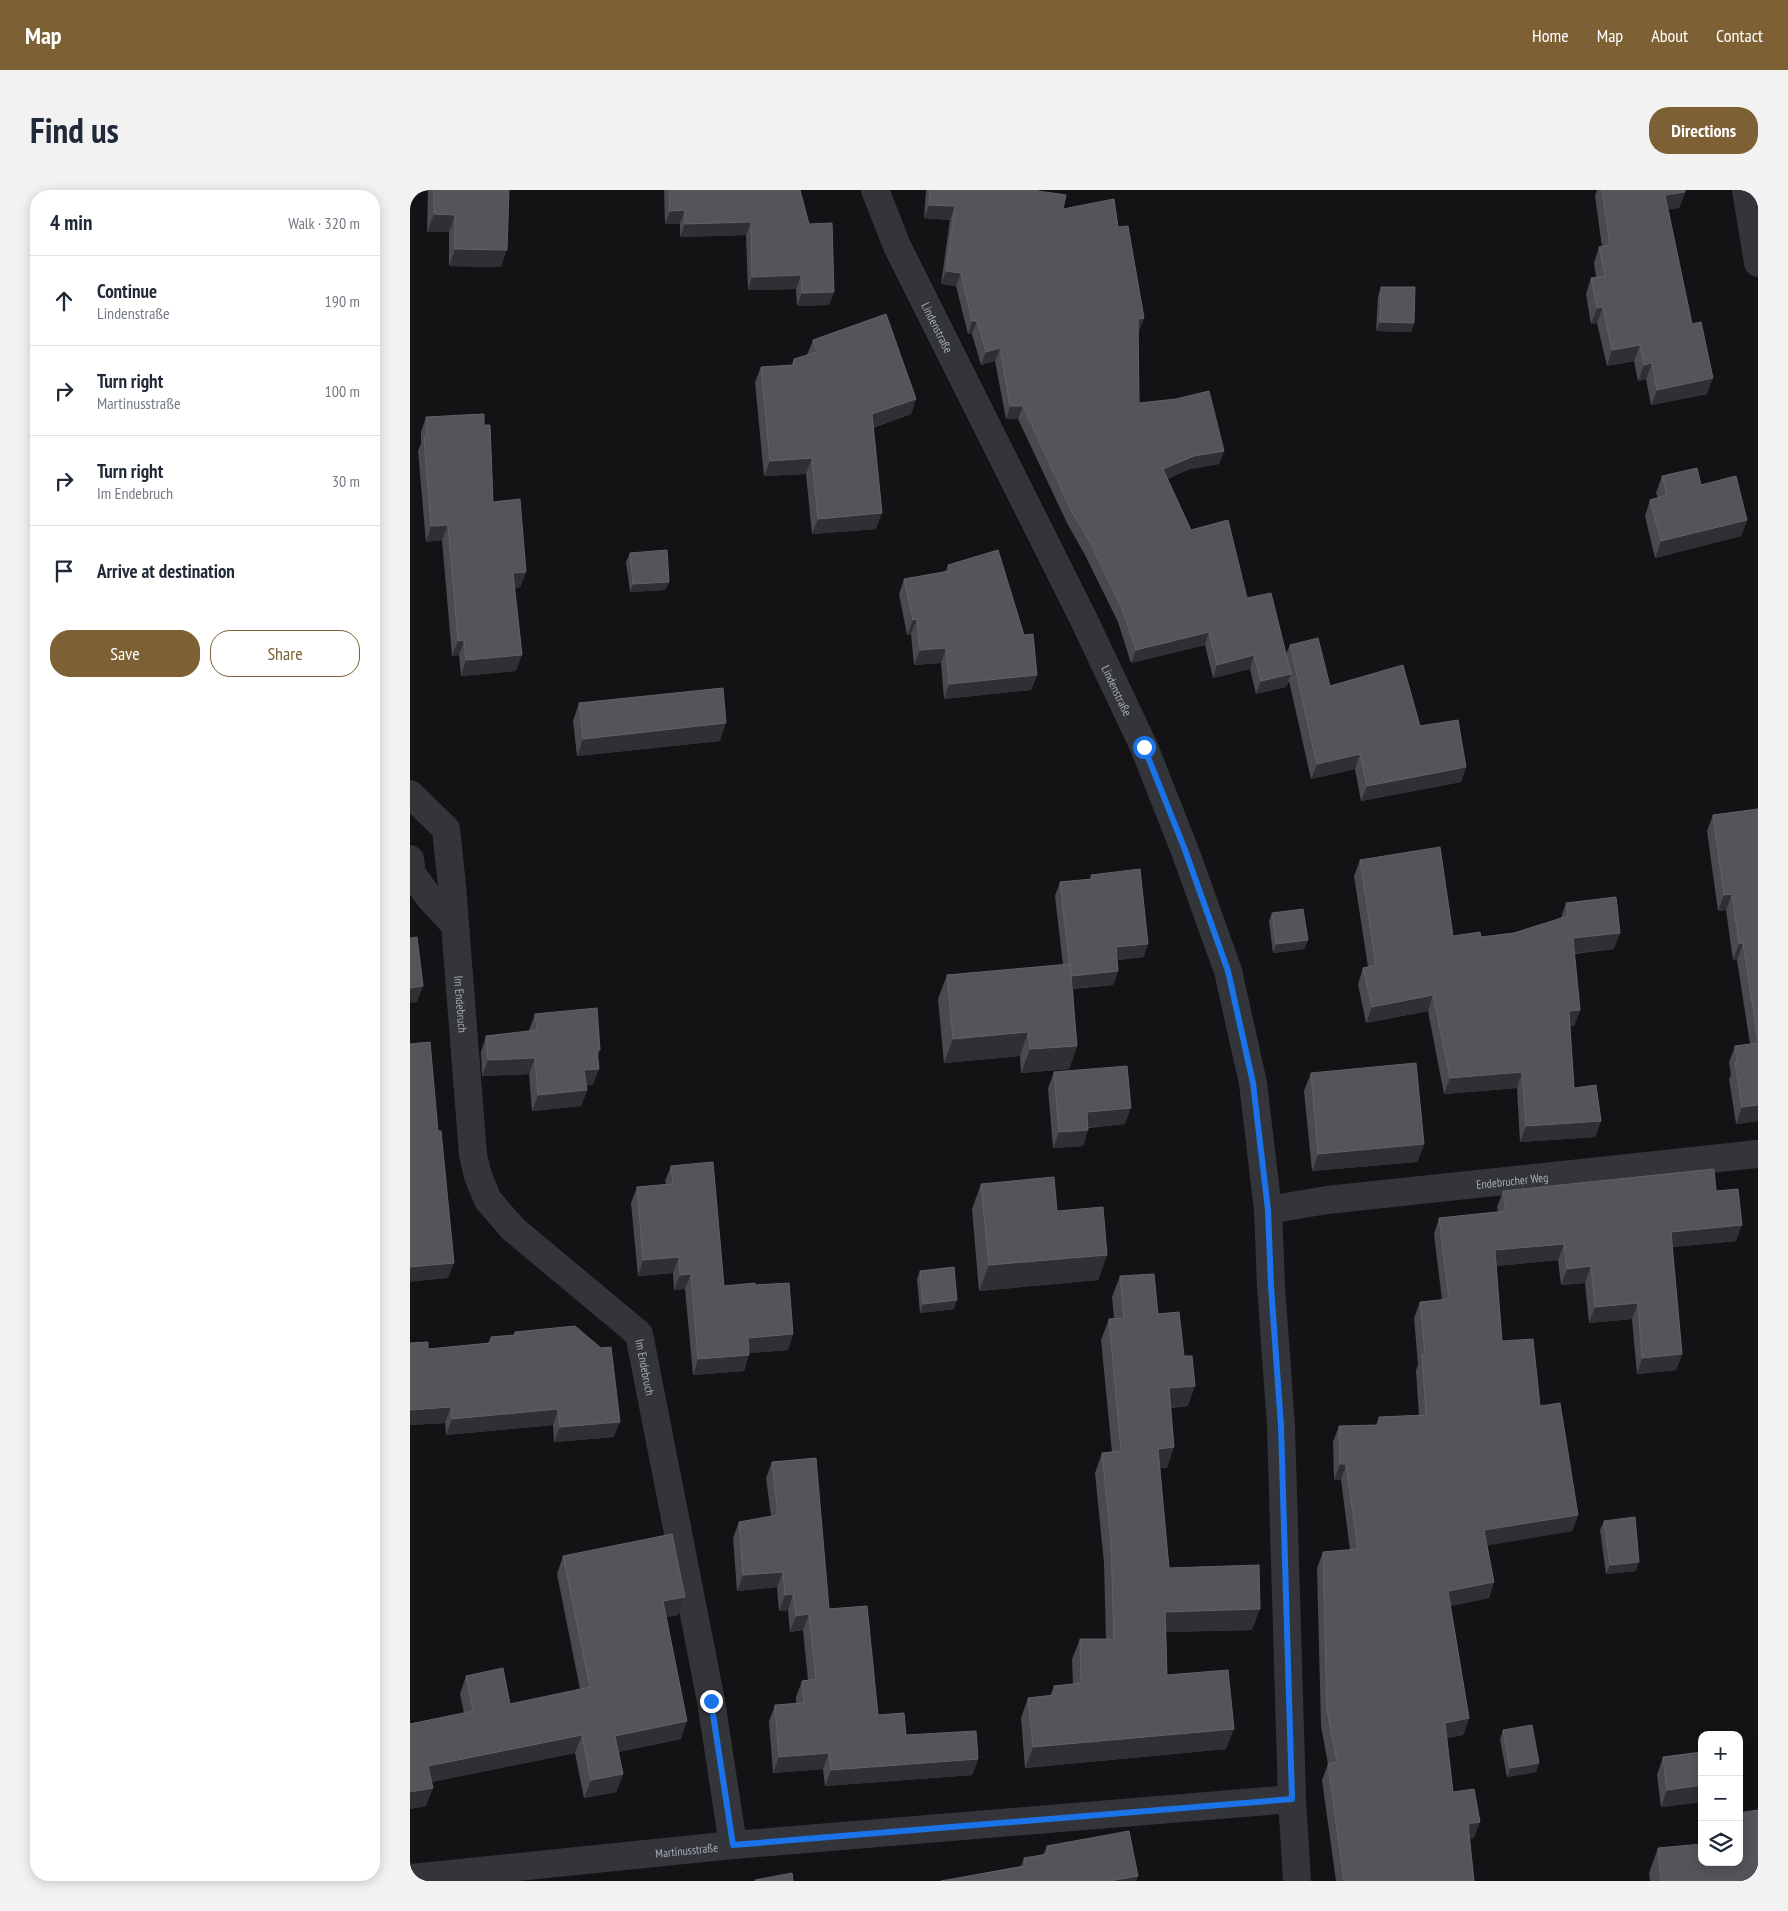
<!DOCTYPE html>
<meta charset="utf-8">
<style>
:root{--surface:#fff;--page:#f2f2f3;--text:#1f2937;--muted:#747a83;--line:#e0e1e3;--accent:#7d6034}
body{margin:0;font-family:"PT Sans Narrow",sans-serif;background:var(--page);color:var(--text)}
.controls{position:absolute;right:15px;bottom:15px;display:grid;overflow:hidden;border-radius:10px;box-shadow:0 2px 12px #0003}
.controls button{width:45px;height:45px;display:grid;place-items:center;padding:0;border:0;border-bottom:1px solid var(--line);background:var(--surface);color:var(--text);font:25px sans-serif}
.stop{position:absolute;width:15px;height:15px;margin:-11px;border:4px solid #1a73e8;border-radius:50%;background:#fff}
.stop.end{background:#1a73e8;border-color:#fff;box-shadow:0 1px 5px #0008}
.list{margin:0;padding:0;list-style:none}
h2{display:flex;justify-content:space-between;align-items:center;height:65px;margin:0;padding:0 20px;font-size:21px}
h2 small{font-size:16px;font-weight:400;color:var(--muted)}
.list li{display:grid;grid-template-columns:32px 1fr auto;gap:15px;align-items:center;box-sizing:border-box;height:90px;padding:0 20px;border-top:1px solid var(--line)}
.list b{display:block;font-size:19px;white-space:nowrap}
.list p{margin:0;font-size:16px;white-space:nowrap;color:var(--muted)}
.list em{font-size:16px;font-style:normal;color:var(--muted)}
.actions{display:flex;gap:10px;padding:15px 20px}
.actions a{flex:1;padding:11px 0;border:1px solid var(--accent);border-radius:20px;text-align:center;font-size:18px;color:var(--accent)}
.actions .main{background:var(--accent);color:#fff}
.icon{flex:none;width:28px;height:28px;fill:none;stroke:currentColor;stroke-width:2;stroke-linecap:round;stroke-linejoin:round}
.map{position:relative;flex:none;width:1348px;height:1691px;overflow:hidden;border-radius:20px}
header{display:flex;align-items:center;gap:30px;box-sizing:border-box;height:70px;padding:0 25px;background:var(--accent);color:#fff}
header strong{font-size:24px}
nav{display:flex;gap:28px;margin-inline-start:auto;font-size:18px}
.intro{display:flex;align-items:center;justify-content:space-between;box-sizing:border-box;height:120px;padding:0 30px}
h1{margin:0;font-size:35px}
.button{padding:12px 22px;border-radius:20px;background:var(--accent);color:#fff;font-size:18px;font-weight:700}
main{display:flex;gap:30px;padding:0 30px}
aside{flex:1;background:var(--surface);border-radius:20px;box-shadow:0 2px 12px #0003}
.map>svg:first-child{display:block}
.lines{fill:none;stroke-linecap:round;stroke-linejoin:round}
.minor{stroke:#34353a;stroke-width:28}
.wall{fill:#494a50}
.shaded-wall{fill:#2f3034}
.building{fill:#53555b;stroke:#606269}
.route{stroke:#1a73e8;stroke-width:6}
.labels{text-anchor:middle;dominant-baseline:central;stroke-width:4;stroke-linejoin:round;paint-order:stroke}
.street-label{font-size:12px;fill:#a5abb5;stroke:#0e0e10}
</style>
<header>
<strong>Map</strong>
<nav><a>Home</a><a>Map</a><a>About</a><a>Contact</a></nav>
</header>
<div class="intro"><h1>Find us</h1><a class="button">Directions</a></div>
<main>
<aside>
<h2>4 min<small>Walk · 320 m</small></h2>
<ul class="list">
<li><svg class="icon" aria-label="ahead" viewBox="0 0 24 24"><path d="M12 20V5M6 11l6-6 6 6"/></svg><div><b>Continue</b><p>Lindenstraße</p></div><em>190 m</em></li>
<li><svg class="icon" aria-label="right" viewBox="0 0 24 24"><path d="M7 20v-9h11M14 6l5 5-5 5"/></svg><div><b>Turn right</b><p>Martinusstraße</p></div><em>100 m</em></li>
<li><svg class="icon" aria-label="right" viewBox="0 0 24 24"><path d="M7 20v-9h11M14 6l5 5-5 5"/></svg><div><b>Turn right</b><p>Im Endebruch</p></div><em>30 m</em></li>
<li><svg class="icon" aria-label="arrive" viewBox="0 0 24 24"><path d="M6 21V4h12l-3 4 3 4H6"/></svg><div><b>Arrive at destination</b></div></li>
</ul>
<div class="actions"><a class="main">Save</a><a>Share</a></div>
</aside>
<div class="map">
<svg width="1348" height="1691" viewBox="0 0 1348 1691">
<rect width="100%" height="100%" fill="#131315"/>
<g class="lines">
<!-- minor -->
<g class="minor">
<path id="s1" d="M465 0 487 56 674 430 734 557 775 661 818 781 843 893 858 1020 861 1096 871 1236 882 1609 887 1691"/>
<path d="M1336 0 1348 73"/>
<path id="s2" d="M0 604 36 639 42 696 63 965 68 986 78 1010 103 1039 229 1144 301 1511 323 1655"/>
<path d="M0 669 2 684 19 707 45 735"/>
<path id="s3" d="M858 1020 917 1010 1348 964"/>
<path id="s4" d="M0 1688 323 1655 882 1609"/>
</g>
</g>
<!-- wall -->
<g class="wall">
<path d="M18 0H99L91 77 39 76V42H17Z"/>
<path d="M254 0H390L399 34 424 102 419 115 387 116 386 99 338 100 336 45 270 47V34H255Z"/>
<path d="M516 0H628V1L653 19 708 37 734 128 729 141H728L729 213 814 261 809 274 780 279 757 289 781 340 837 408 876 464 880 455 920 496 1010 536 1056 577 1051 592 951 611 945 579 901 589 879 491 876 497 846 504 840 479 803 488 795 455 721 473 708 432 675 365 657 333 608 229H596L585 171 571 175 562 144H558L546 96 531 94 540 30 514 28Z"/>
<path d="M1187 0H1275V2L1269 18 1258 19 1297 204 1241 215 1236 189 1228 191 1224 171 1197 176 1187 133 1181 134 1176 104 1181 88 1186 87 1184 73 1189 57H1192L1185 6Z"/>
<path d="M971 97 1004 133 1001 142 966 141 968 106Z"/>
<path d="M403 150 506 209 501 224 463 238 466 339 402 344 396 284 354 286 345 192 351 177 382 175 384 169 397 165Z"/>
<path d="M16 227 74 235 83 312 116 382 110 397 105 398 106 481 51 486 49 465 42 466 32 350 16 352 8 261 11 253V242Z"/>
<path d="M1252 286 1337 330 1331 346 1245 368 1235 326 1240 310 1248 308 1246 303Z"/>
<path d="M220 363 259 392 255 400 220 402 216 372Z"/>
<path d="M538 375 627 485 621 500 534 509 531 473 504 475 501 444 497 445 489 404 494 389 536 381Z"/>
<path d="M169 513 310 551 167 566 163 531Z"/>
<path d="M1348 619V931L1326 934 1319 889 1321 885 1319 872 1325 856 1340 854 1327 770H1323L1316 720 1308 721 1297 641 1303 625Z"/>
<path d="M950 670 1043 746 1071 747 1104 743 1151 728 1156 713 1204 759 1164 764 1170 820 1164 836H1160L1164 898 1191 931 1185 947 1110 952 1107 898 1034 904 1018 821 956 833 948 794 953 778 958 777 944 686Z"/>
<path d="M681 685 734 767 707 770 708 781 703 795 663 799 667 856 659 879 611 883 610 866 534 873 528 809 537 785 653 775 645 706 650 692 680 689Z"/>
<path d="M862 723 898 750 894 759 863 763 859 731Z"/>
<path d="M125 824 188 867 183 895H176L177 900 171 916 122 921 119 884 72 886 71 862 76 846 120 841 119 840Z"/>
<path d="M644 882 715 934 678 938 673 956 643 958 638 898Z"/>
<path d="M901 883 1014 954 1007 972 902 981 894 901Z"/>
<path d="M261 976 314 1096 345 1095 383 1144 378 1160 339 1163 334 1181 283 1185 275 1099 264 1100 263 1083 228 1086 221 1013 227 997 256 994 255 991Z"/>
<path d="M571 994 647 1021 697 1065 688 1090 569 1101 562 1019Z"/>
<path d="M1093 1001H1306L1326 1051 1262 1057 1272 1164 1266 1180 1227 1184 1222 1129 1179 1133 1175 1093 1151 1095 1148 1070 1086 1076 1092 1151 1130 1216 1168 1325 1162 1341 1077 1355 1084 1392 1079 1408 1040 1416 1059 1528 1053 1545 1037 1548 1043 1602 1064 1648 1059 1649 1064 1691H926L912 1590 918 1574 911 1536 907 1378 913 1362 940 1360 931 1290H924L923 1252 929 1236 966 1235 969 1227 1009 1225 1006 1181 1008 1174 1004 1128 1010 1112 1032 1110 1024 1044 1029 1028 1088 1022 1087 1017Z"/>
<path d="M510 1081 544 1119 510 1123 507 1089Z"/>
<path d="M710 1086 748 1124 778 1216 761 1218 757 1278H750L759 1378 842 1440 756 1442 757 1485 816 1559 615 1578 611 1528 618 1508 640 1506 644 1496 663 1494 662 1469 670 1449H696L694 1373 685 1283 692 1263 702 1262 691 1150 699 1129 704 1128 702 1107Z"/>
<path d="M105 1142 204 1247 144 1252 143 1235 36 1245 35 1233 0 1235V1153L18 1159 78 1153 81 1147 104 1145Z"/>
<path d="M362 1272 419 1419 468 1525 496 1545 568 1569 562 1585 415 1596 413 1579 363 1583 359 1531 365 1515 386 1513V1507L392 1491 398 1490 393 1440 380 1442 378 1420 369 1421 367 1397 327 1401 323 1348 329 1332 361 1326 356 1288Z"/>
<path d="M1194 1331 1226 1381 1196 1384 1190 1340Z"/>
<path d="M153 1366 275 1407 268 1425 256 1427 271 1549 208 1562 213 1584 206 1602 174 1608 165 1563 21 1592 16 1616 0 1619 54 1523 50 1504 56 1486 100 1514 170 1499 147 1384Z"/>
<path d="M1093 1540 1126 1582 1097 1587 1090 1549Z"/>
<path d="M1292 1562V1612L1251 1617 1247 1585 1253 1567Z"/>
<path d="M637 1656 728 1686 726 1691H531L611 1676 614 1668 633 1665Z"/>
<path d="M1248 1658 1329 1672 1348 1691H1240L1239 1683Z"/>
</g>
<!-- shaded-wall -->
<g class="shaded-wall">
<path d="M1275 2 1269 18 1249 21 1255 5Z"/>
<path d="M519 15 545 16 540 30 514 28Z"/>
<path d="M275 20 270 34H255L260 21Z"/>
<path d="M24 24 45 25 39 42H17Z"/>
<path d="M341 32 336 45 270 47 275 34Z"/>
<path d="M45 59 97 60 91 77 39 76Z"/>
<path d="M536 81 551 83 546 96 531 94Z"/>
<path d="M391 85 386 99 338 100 342 87Z"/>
<path d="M424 102 419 115 387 116 392 103Z"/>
<path d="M1193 117 1187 133 1181 134 1187 118Z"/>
<path d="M734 128 729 141 723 142 728 129Z"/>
<path d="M562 131H567L562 144H558Z"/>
<path d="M970 132 1004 133 1001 142 966 141Z"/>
<path d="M1230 155 1224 171 1197 176 1202 160Z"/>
<path d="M590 158 585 171 571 175 576 162Z"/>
<path d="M1242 173 1236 189 1228 191 1234 175Z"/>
<path d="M1303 188 1297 204 1241 215 1247 200Z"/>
<path d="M506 209 501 224 456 240 462 224Z"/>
<path d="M600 216H613L608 229H596Z"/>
<path d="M814 261 809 274 780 279 748 293 753 279 784 266Z"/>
<path d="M402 268 396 284 354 286 360 271Z"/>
<path d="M472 323 466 339 402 344 408 329Z"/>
<path d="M1337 330 1331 346 1245 368 1251 351Z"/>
<path d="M38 335 32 350 16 352 21 336Z"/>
<path d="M116 382 110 397 98 399 103 383Z"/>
<path d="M259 392 255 400 220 402 223 394Z"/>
<path d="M507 429 501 444 497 445 503 430Z"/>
<path d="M799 442 795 455 721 473 726 460Z"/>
<path d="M54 450 49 465 42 466 48 451Z"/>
<path d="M536 458 531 473 504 475 510 460Z"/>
<path d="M112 465 106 481 51 486 56 470Z"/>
<path d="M844 465 840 479 803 488 807 475Z"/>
<path d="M881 484 876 497 846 504 851 491Z"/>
<path d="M627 485 621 500 534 509 539 494Z"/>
<path d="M316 533 310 551 167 566 173 549Z"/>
<path d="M950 564 945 579 901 589 907 574Z"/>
<path d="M1056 577 1051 592 951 611 957 596Z"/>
<path d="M1322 704 1316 720 1308 721 1314 705Z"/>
<path d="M1210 743 1204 759 1157 764 1163 748Z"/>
<path d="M898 750 894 759 863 763 866 754Z"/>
<path d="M1333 753 1327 770H1323L1329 754Z"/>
<path d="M738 754 734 767 701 771 706 757Z"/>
<path d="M708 781 703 795 656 799 661 786Z"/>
<path d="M13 796 7 812 0 813V798Z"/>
<path d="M1023 805 1018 821 956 833 962 817Z"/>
<path d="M1170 820 1164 836 1153 837 1159 821Z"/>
<path d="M618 842 610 866 534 873 543 849Z"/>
<path d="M667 856 659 879 611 883 620 859Z"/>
<path d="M187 860H190L185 876Z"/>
<path d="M125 868 119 884 72 886 78 870Z"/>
<path d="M189 879 183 895 169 896 174 880Z"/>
<path d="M1112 882 1107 898 1034 904 1040 888Z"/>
<path d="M177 900 171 916 122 921 128 905Z"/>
<path d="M1348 915V931L1326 934 1332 917Z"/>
<path d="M721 918 715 934 671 938 677 922Z"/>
<path d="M1191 931 1185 947 1110 952 1116 936Z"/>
<path d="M678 940 673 956 643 958 649 942Z"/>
<path d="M1014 954 1007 972 902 981 908 964Z"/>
<path d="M1332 1035 1326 1051 1255 1058 1261 1042Z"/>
<path d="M1154 1054 1148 1070 1079 1077 1085 1060Z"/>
<path d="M697 1065 688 1090 569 1101 579 1075Z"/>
<path d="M269 1067 263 1083 228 1086 233 1070Z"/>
<path d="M44 1073 38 1088 0 1092V1077Z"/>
<path d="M1181 1076 1175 1093 1151 1095 1157 1079Z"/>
<path d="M281 1084 275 1099 264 1100 270 1085Z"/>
<path d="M547 1110 544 1119 510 1123 513 1114Z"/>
<path d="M1228 1113 1222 1129 1179 1133 1185 1117Z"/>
<path d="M383 1144 378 1160 332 1164 338 1148Z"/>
<path d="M1272 1164 1266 1180 1227 1184 1232 1168Z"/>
<path d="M339 1165 334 1181 283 1185 288 1169Z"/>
<path d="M785 1196 778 1216 751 1219 759 1198Z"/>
<path d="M41 1217 35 1233 0 1235V1220Z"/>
<path d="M148 1219 143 1235 36 1245 42 1229Z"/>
<path d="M210 1232 204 1247 144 1252 150 1237Z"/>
<path d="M764 1257 757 1278 741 1279 748 1259Z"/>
<path d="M930 1274H936L931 1290H924Z"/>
<path d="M1168 1325 1162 1341 1069 1357 1074 1340Z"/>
<path d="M1229 1372 1226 1381 1196 1384 1200 1375Z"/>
<path d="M373 1382 367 1397 327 1401 333 1385Z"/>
<path d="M1084 1392 1079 1408 1032 1418 1038 1401Z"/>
<path d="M383 1404 378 1420 369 1421 375 1405Z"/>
<path d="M275 1407 268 1425 246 1429 253 1411Z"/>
<path d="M850 1419 842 1440 748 1442 755 1422Z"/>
<path d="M399 1424 393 1440 380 1442 386 1426Z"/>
<path d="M1059 1528 1053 1545 1029 1549 1035 1533Z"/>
<path d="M277 1531 271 1549 199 1564 205 1546Z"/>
<path d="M824 1539 816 1559 615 1578 623 1557Z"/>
<path d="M172 1545 165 1563 12 1594 18 1576Z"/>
<path d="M419 1563 413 1579 363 1583 369 1567Z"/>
<path d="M568 1569 562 1585 415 1596 421 1580Z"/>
<path d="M1129 1573 1126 1582 1097 1587 1100 1578Z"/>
<path d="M213 1584 206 1602 174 1608 181 1590Z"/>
<path d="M1292 1595V1612L1251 1617 1257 1600Z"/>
<path d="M23 1598 16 1616 0 1619V1602Z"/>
<path d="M1070 1632 1064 1648 1052 1650 1058 1634Z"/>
<path d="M728 1686 726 1691H700Z"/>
</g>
<!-- building -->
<g class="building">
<path d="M24 0H99L97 60 45 59V25L24 24Z"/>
<path d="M259 0H390L399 34 422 33 424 102 392 103 391 85 342 87 341 32 275 34V20L260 21Z"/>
<path d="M520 0H628V1L656 5 653 19 704 9 708 37 718 36 734 128 728 129 729 213 766 209 799 201 814 261 784 266 753 279 781 340 818 330 837 408 861 403 881 484 851 491 844 465 807 475 799 442 726 460 712 419 680 352 661 320 613 216H600L590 158 576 162 567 131H562L551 83 536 81 545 16 519 15Z"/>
<path d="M1192 0H1275V2L1255 5 1282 134 1291 132 1303 188 1247 200 1242 173 1234 175 1230 155 1202 160 1193 117 1187 118 1181 88 1195 86 1189 57 1200 55Z"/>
<path d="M971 97H1005L1004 133 970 132Z"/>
<path d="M476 124 506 209 462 224 472 323 408 329 402 268 360 271 351 177 383 175 384 169 407 162 403 150Z"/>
<path d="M74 224V235H80L83 312 110 309 116 382 103 383 112 465 56 470 54 450 48 451 38 335 21 336 14 246H17L16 227Z"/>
<path d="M1287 278 1291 295 1326 286 1337 330 1251 351 1240 310 1257 305 1252 286Z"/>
<path d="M257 360 259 392 223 394 220 363Z"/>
<path d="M588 360 614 445 623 444 627 485 539 494 536 458 510 460 507 429 503 430 494 389 540 381 538 375Z"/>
<path d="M908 448 920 496 993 475 1010 536 1048 530 1056 577 957 596 950 564 907 574 880 455Z"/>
<path d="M313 498 316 533 173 549 169 513Z"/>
<path d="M1348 619V851L1333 753 1329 754 1322 704 1314 705 1303 625Z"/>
<path d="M1030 657 1043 746 1070 742 1071 747 1104 743 1158 726 1156 713 1206 707 1210 743 1163 748 1170 820 1159 821 1164 898 1186 895 1191 931 1116 936 1112 882 1040 888 1023 805 962 817 953 778 966 775 950 670Z"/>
<path d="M730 679 738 754 706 757 708 781 661 786 650 692 682 689 681 685Z"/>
<path d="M893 719 898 750 866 754 862 723Z"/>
<path d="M7 747 13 796 0 798V748Z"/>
<path d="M660 774 667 856 620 859 618 842 543 849 537 785Z"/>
<path d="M187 818 190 860H187L189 879 174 880 177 900 128 905 125 868 78 870 76 846 127 840 125 824Z"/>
<path d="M20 852 28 941H31L44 1073 0 1077V854Z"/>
<path d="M1348 853V915L1332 917 1325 873 1327 872 1325 856Z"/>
<path d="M1006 873 1014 954 908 964 901 883Z"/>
<path d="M717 876 721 918 677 922 678 940 649 942 644 882Z"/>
<path d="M303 972 314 1096 345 1093V1095L379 1093 383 1144 338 1148 339 1165 288 1169 281 1084 270 1085 269 1067 233 1070 227 997 263 994 261 976Z"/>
<path d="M1304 979 1306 1001 1328 999 1332 1035 1261 1042 1272 1164 1232 1168 1228 1113 1185 1117 1181 1076 1157 1079 1154 1054 1085 1060 1092 1151 1123 1149 1130 1216 1150 1213 1168 1325 1074 1340 1084 1392 1038 1401 1059 1528 1035 1533 1043 1602 1064 1599 1070 1632 1058 1634 1064 1691H934L918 1574 927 1572 917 1520 913 1362 948 1359 936 1274H930L929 1236 969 1235V1227L1016 1225 1012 1164H1015L1010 1112 1039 1109 1029 1028 1096 1021 1093 1001Z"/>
<path d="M644 987 647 1021 693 1017 697 1065 579 1075 571 994Z"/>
<path d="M544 1077 547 1110 513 1114 510 1081Z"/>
<path d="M744 1084 748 1124 769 1122 774 1166H782L785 1196 759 1198 764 1257 748 1259 759 1378 849 1375 850 1419 755 1422 757 1485 818 1480 824 1539 623 1557 618 1508 644 1505V1496L671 1493 670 1449H704L701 1352 692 1263 711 1261 699 1129 714 1128 710 1086Z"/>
<path d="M165 1136 191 1158 201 1157 210 1232 150 1237 148 1219 42 1229 41 1217 0 1220V1153L18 1152V1159L81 1153V1147L105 1145V1142Z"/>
<path d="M406 1268 419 1419 457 1416 468 1525 494 1523 496 1545 566 1541 568 1569 421 1580 419 1563 369 1567 365 1515 394 1513 392 1491 406 1489 399 1424 386 1426 383 1404 375 1405 373 1382 333 1385 329 1332 368 1325 362 1272Z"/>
<path d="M1225 1327 1229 1372 1200 1375 1194 1331Z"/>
<path d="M262 1344 275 1407 253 1411 277 1531 205 1546 213 1584 181 1590 172 1545 18 1576 23 1598 0 1602V1534L63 1521 56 1486 93 1478 100 1514 180 1497 153 1366Z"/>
<path d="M1122 1535 1129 1573 1100 1578 1093 1540Z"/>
<path d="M1292 1562V1595L1257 1600 1253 1567Z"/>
<path d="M1348 1620V1691H1251L1248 1658 1292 1654V1672H1329V1623Z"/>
<path d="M719 1641 728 1686 700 1691H531L615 1676 614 1668 638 1664 637 1656Z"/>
<path d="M382 1683 383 1691H345V1690Z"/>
</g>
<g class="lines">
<!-- route -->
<path class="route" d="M301 1511 323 1655 882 1609 871 1236 861 1096 858 1020 843 893 818 781 775 660 734 557"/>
</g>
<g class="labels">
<!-- street labels -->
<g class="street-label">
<text stroke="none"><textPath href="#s1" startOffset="151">Lindenstraße</textPath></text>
<text stroke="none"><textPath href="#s1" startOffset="556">Lindenstraße</textPath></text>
<text stroke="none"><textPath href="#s2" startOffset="226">Im Endebruch</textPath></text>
<text stroke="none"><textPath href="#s3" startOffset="246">Endebrucher Weg</textPath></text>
<text stroke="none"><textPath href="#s2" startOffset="661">Im Endebruch</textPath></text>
<text stroke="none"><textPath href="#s4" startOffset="278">Martinusstraße</textPath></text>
</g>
</g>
</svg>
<div class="controls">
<button>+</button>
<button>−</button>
<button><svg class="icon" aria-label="layers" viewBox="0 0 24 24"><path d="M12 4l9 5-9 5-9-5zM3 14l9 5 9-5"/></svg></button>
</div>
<div class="stop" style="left:734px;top:557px"></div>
<div class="stop end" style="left:301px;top:1511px"></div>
</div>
</main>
